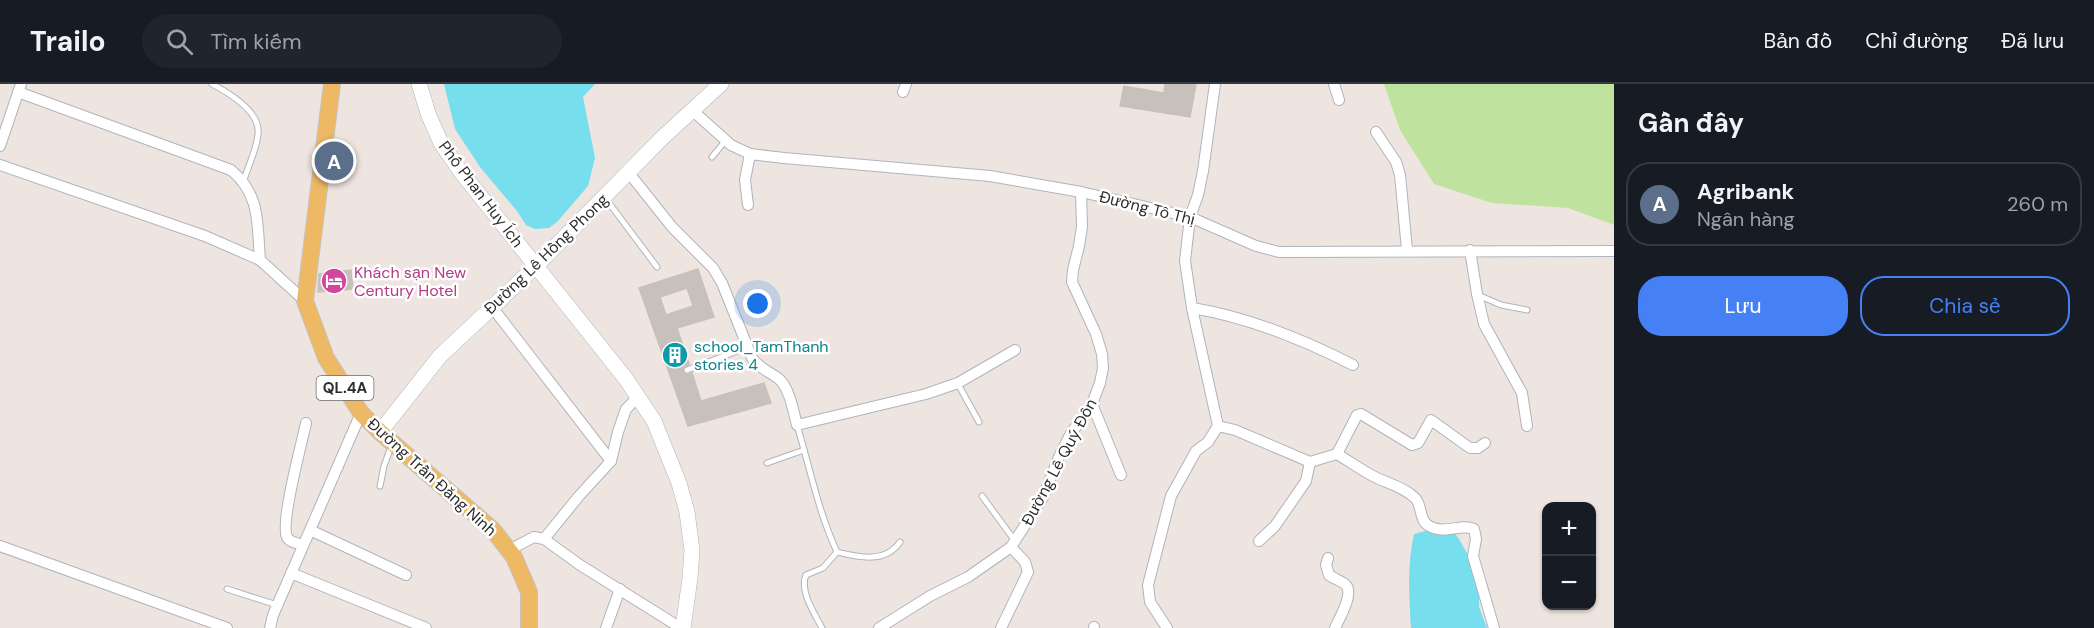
<!DOCTYPE html>
<html lang="vi">
<meta charset="utf-8">
<style>
:root{--surface:#171b24;--page:#20242c;--text:#f1f3f6;--muted:#9ea1a6;--line:#363941;--accent:#4580f5}
body{margin:0;font-family:"DM Sans",sans-serif;background:var(--page);color:var(--text)}
.controls{position:absolute;right:18px;bottom:18px;display:grid;overflow:hidden;border-radius:12px;box-shadow:0 2px 4px #0004}
.controls button{width:54px;height:54px;display:grid;place-items:center;padding:0;border:0;border-bottom:2px solid var(--line);background:var(--surface);color:var(--text);font:30px sans-serif}
.you{position:absolute;left:758px;top:220px;width:21px;height:21px;margin:-15px;border:4px solid #fff;border-radius:50%;background:#1a73e8;box-shadow:0 0 0 9px #1a73e833}
.badge{display:grid;place-items:center;width:39px;height:39px;border-radius:50%;background:var(--accent);color:#fff;font-size:20px;font-weight:700}
.pin{position:absolute;translate:-50% -50%;border:3px solid #fff;box-shadow:0 2px 6px #0006}
.list{margin:0;padding:0;list-style:none}
h2{display:flex;justify-content:space-between;align-items:center;height:78px;margin:0;padding:0 24px;font-size:26px}
h2 small{font-size:20px;font-weight:400;color:var(--muted)}
.list li{display:grid;grid-template-columns:39px 1fr auto;gap:18px;align-items:center;box-sizing:border-box;height:84px;margin:0 12px 12px;padding:0 12px;border:2px solid var(--line);border-radius:24px}
.list b{display:block;font-size:22px;white-space:nowrap}
.list p{margin:0;font-size:20px;white-space:nowrap;color:var(--muted)}
.list em{font-size:20px;font-style:normal;color:var(--muted)}
.actions{display:flex;gap:12px;padding:18px 24px}
.actions a{flex:1;padding:14px 0;border:2px solid var(--accent);border-radius:24px;text-align:center;font-size:21px;color:var(--accent)}
.actions .main{background:var(--accent);color:#fff}
.icon{flex:none;width:33px;height:33px;fill:none;stroke:currentColor;stroke-width:2;stroke-linecap:round;stroke-linejoin:round}
.map{position:relative;flex:none;width:1614px;height:544px;overflow:hidden}
header{display:flex;align-items:center;gap:36px;box-sizing:border-box;height:84px;padding:0 30px;background:var(--surface);border-bottom:2px solid var(--line)}
header strong{font-size:28px}
nav{display:flex;gap:33px;margin-inline-start:auto;font-size:21px}
.search{width:420px;height:54px;background:var(--page);display:flex;align-items:center;gap:15px;box-sizing:border-box;padding:0 21px;border-radius:33px;color:var(--muted);font-size:22px}
main{display:flex}
aside{flex:1;background:var(--surface)}
.map>svg:first-child{display:block}
.green{fill:#bfe29e}
.water{fill:#76deec}
.building{fill:#c6c1bb;stroke:#c9c1b9;stroke-width:1.5;fill-rule:evenodd}
.lines{fill:none;stroke-linecap:round;stroke-linejoin:round}
.lane-casing{stroke:#b0b4bc;stroke-width:7}
.street-casing{stroke:#b0b4bc;stroke-width:12}
.secondary-casing{stroke:#b0b4bc;stroke-width:16}
.primary-casing{stroke:#c4c4c4;stroke-width:18}
.lane{stroke:#fff;stroke-width:5}
.street{stroke:#fff;stroke-width:10}
.secondary{stroke:#fff;stroke-width:15}
.primary{stroke:#edb965;stroke-width:16}
.labels{text-anchor:middle;dominant-baseline:central;stroke-width:5;stroke-linejoin:round;paint-order:stroke}
.shield{fill:#fff;stroke:#6c6c6c;stroke-width:1.5}
.shield-label{font-size:15px;font-weight:bold;fill:#2d2d2d}
.street-label{font-size:16px;fill:#2d2d2d;stroke:#fff}
.hotel-label{font-size:16px;fill:#b23c85;stroke:#fff;text-anchor:start}
.culture-label{font-size:16px;fill:#0d838f;stroke:#fff;text-anchor:start}
</style>
<header>
<strong>Trailo</strong>
<div class="search"><svg class="icon" aria-label="search" viewBox="0 0 24 24"><circle cx="10" cy="10" r="6"/><path d="M15 15l6 6"/></svg>Tìm kiếm</div>
<nav><a>Bản đồ</a><a>Chỉ đường</a><a>Đã lưu</a></nav>
</header>
<main>
<div class="map">
<svg width="1614" height="544" viewBox="0 0 1614 544">
<rect width="100%" height="100%" fill="#eee5e0"/>
<!-- green -->
<path class="green" d="M1384 0H1614V141L1568 124 1492 119 1434 100 1400 46Z"/>
<!-- water -->
<g class="water">
<path d="M444 0H595L583 13 595 74 588 102 557 138 549 144 535 145 526 141 517 127 480 83 455 45Z"/>
<path d="M1429 446 1453 447 1459 455 1479 491V523L1487 544H1411C1409 512 1407 481 1414 450Z"/>
</g>
<!-- building -->
<g class="building">
<path d="M1165 0H1196L1190 33 1120 22 1124 2 1164 9Z"/>
<path d="M698 185 714 233 677 244 689 280 683 283V288L687 291 692 289 701 317 764 299 771 319 688 342 639 204ZM687 204 693 222 666 231 660 213Z"/>
<path d="M351 186 353 205 318 208 319 190Z"/>
</g>
<g class="lines">
<!-- lane casing -->
<g class="lane-casing">
<g id="lane">
<path d="M212 0C229 9 261 28 258 50 257 65 248 82 244 96"/>
<path d="M712 73 726 56"/>
<path d="M606 115 657 183"/>
<path d="M1478 211 1501 221 1527 226"/>
<path d="M687 286 748 263"/>
<path d="M958 300 979 338"/>
<path d="M797 341C810 384 818 427 837 468L823 484 806 491C799 507 815 530 822 544"/>
<path d="M767 379 804 366"/>
<path d="M380 402 384 382 392 360"/>
<path d="M982 412 1015 457"/>
<path d="M837 468C858 473 885 480 900 458"/>
<path d="M227 505 277 521"/>
</g>
</g>
<!-- street casing -->
<g class="street-casing">
<g id="street">
<path d="M1334 0 1339 16"/>
<path d="M18 8 231 86C261 111 257 140 260 176"/>
<path d="M903 8 906 0"/>
<path d="M693 27 731 61 750 70 784 74 990 92 1081 108 1190 133 1256 162 1279 168 1614 167"/>
<path d="M1376 48 1396 78 1400 91 1407 166"/>
<path d="M0 62 21 0"/>
<path d="M0 81 205 152 260 176 305 217"/>
<path d="M629 89 672 143 713 184 722 199 752 274C761 286 769 287 779 295 790 305 793 327 797 341L926 310 958 299 1015 266"/>
<path d="M748 121 745 96 750 70"/>
<path d="M1470 166 1477 210 1484 240 1522 309 1527 342"/>
<path d="M492 223 611 377"/>
<path d="M1192 224C1248 233 1302 255 1353 281"/>
<path d="M1092 320 1121 391"/>
<path d="M1218 342 1235 346 1310 378 1337 370C1349 377 1361 386 1373 392 1386 399 1404 403 1415 414 1423 422 1418 435 1429 442 1445 451 1461 439 1474 445L1476 455 1473 472 1494 544"/>
<path d="M1337 370 1357 331 1361 330 1412 361 1418 359 1431 336 1470 364H1478L1485 359"/>
<path d="M310 446 406 491"/>
<path d="M544 455 579 412 611 377 618 348 626 325 638 313"/>
<path d="M1259 457 1275 442 1306 397 1310 378"/>
<path d="M303 461C298 459 290 459 287 453 280 438 302 359 306 339"/>
<path d="M0 462 227 544"/>
<path d="M509 466 534 453 544 455 580 481 681 544"/>
<path d="M1328 474 1326 481 1329 491C1334 495 1342 497 1346 501 1354 510 1339 535 1335 544"/>
<path d="M291 489 426 544"/>
<path d="M1094 543V544"/>
<path d="M270 544 273 531 361 329"/>
<path d="M606 544 620 505"/>
<path d="M879 544 930 512 968 493 1011 463 1043 413 1059 373 1070 351 1092 320 1100 299 1103 284 1102 270 1096 250 1072 198 1073 186 1079 162 1082 143 1081 108"/>
<path d="M1001 544 1028 488 1025 478 1011 463"/>
<path d="M1167 544 1150 518 1148 501 1171 412 1196 367 1208 358 1218 342 1192 224 1185 177 1190 133 1198 111 1203 87 1215 0"/>
</g>
</g>
<!-- secondary casing -->
<g class="secondary-casing">
<g id="secondary">
<path d="M419 0 429 32 441 59 461 88 626 295 654 337 679 399 687 428 692 466 690 494 683 544"/>
<path d="M380 348 440 272 536 182 662 54 721 0"/>
</g>
</g>
<!-- primary casing -->
<g class="primary-casing">
<path id="primary" d="M332 0 305 217 326 274 361 329 380 348 493 446 514 473 529 508V544"/>
</g>
<!-- lane -->
<use href="#lane" class="lane"/>
<!-- street -->
<use href="#street" class="street"/>
<!-- secondary -->
<use href="#secondary" class="secondary"/>
<!-- primary -->
<use href="#primary" class="primary"/>
</g>
<!-- icons -->
<defs>
<g id="hotel-disc" transform="scale(1.35)"><circle r="9.5" fill="#d1479c" stroke="#fff"/><path d="M-6-4.5h1.5V1H6V5H4.5V3h-9V5H-6ZM-4 0a1.8 1.8 0 1 1 3.6 0ZM.5 0V-2.5h3Q6-2.5 6 0Z" fill="#fff"/></g>
<g id="building-disc" transform="scale(1.35)"><circle r="9.5" fill="#0f9aa8" stroke="#fff"/><path d="M-4-6H4V6H1V3H-1V6H-4ZM-2.5-4.3h1.7v1.8h-1.7ZM.8-4.3h1.7v1.8H.8ZM-2.5-1h1.7V.8h-1.7ZM.8-1h1.7V.8H.8Z" fill="#fff"/></g>
</defs>
<g fill-rule="evenodd">
<use href="#hotel-disc" x="334" y="197"/>
<use href="#building-disc" x="675" y="271"/>
</g>
<g class="labels">
<!-- shield labels -->
<rect class="shield" x="316.5" y="292" width="57" height="24" rx="4.5"/>
<g class="shield-label">
<text x="345" y="304">QL.4A</text>
</g>
<!-- street labels -->
<g class="street-label">
<text transform="translate(481 110) rotate(53)">Phố Phan Huy Ích</text>
<text transform="translate(1147 124) rotate(14)">Đường Tô Thị</text>
<text transform="translate(546 170) rotate(-44)">Đường Lê Hồng Phong</text>
<text transform="translate(1059 378) rotate(-62)">Đường Lê Quý Đôn</text>
<text transform="translate(432 393) rotate(42)">Đường Trần Đăng Ninh</text>
</g>
<!-- hotel labels -->
<g class="hotel-label">
<text x="354" y="188">Khách sạn New<tspan x="354" dy="18">Century Hotel</tspan></text>
</g>
<!-- culture labels -->
<g class="culture-label">
<text x="694" y="262">school_TamThanh<tspan x="694" dy="18">stories 4</tspan></text>
</g>
</g>
</svg>
<div class="controls">
<button>+</button>
<button>−</button>
</div>
<div class="you"></div>
<div class="pin badge" style="left:334px;top:77px;background:#5c6f8a">A</div>
</div>
<aside>
<h2>Gần đây<small></small></h2>
<ul class="list">
<li><span class="badge" style="background:#5c6f8a">A</span><div><b>Agribank</b><p>Ngân hàng</p></div><em>260 m</em></li>
</ul>
<div class="actions"><a class="main">Lưu</a><a>Chia sẻ</a></div>
</aside>
</main>
